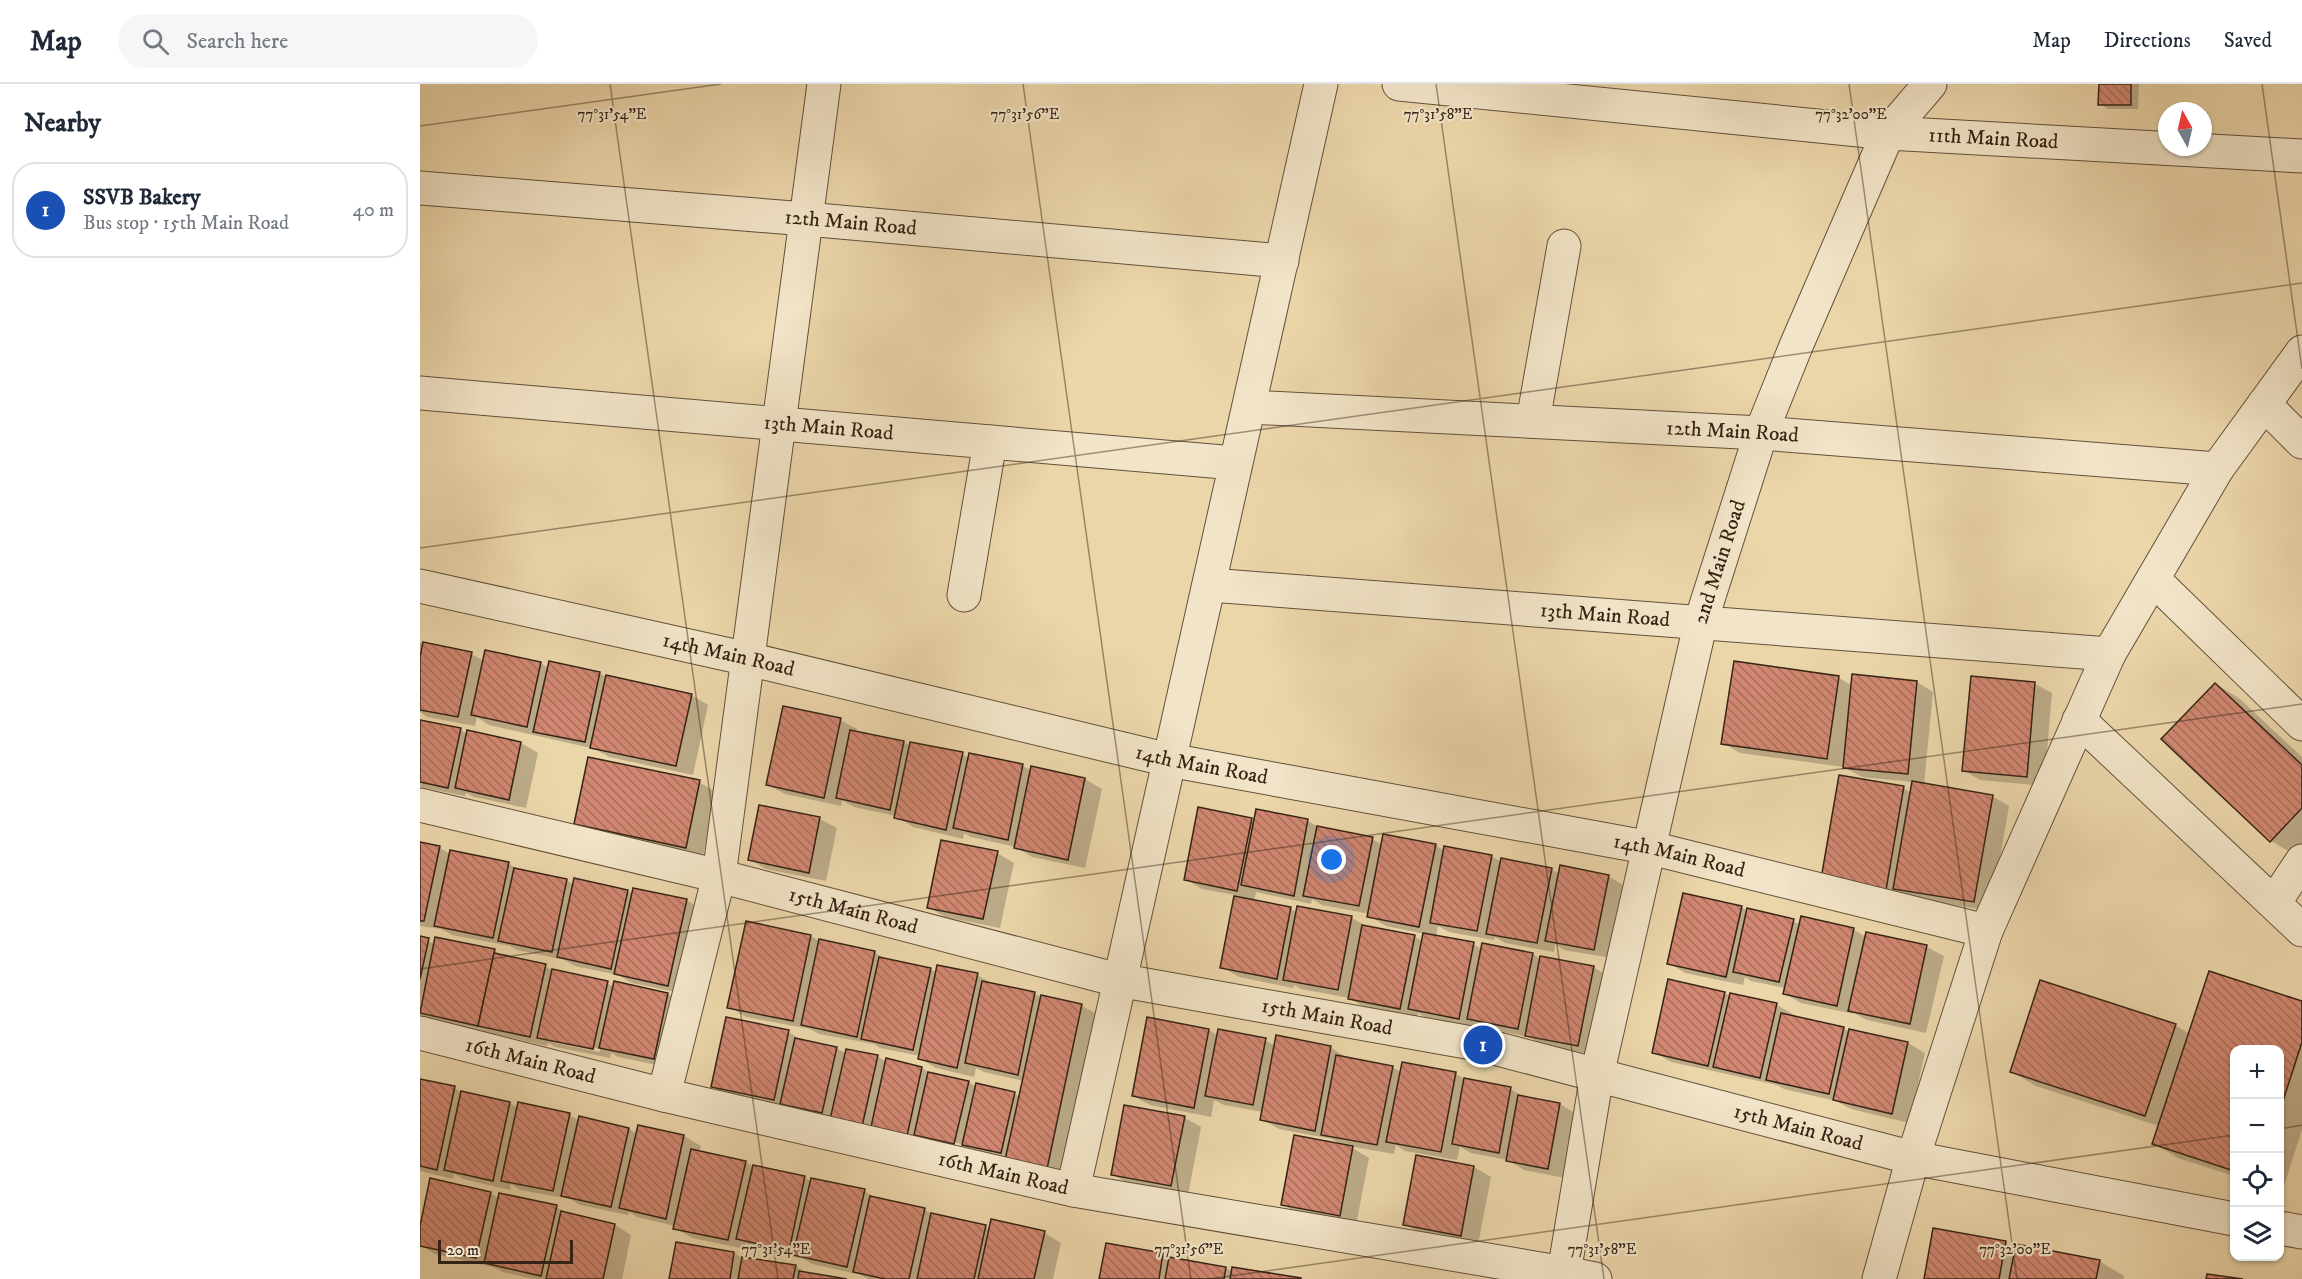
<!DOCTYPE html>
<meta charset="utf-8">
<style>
:root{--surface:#fff;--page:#f6f6f7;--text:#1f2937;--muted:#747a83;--line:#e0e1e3;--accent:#d93025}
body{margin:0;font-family:"IM FELL DW Pica",serif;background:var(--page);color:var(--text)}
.controls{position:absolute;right:18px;bottom:18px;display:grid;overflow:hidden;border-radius:12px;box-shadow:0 2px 4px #0004}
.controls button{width:54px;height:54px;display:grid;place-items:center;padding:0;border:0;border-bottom:2px solid var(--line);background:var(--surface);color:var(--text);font:30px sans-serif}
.compass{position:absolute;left:1738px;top:18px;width:54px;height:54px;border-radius:50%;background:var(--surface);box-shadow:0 2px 4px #0004;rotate:352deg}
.scale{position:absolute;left:18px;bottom:15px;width:135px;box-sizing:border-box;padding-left:6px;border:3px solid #352315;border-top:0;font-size:16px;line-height:21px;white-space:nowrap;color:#352315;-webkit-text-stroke:4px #f2e4c8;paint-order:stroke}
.you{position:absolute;left:912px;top:776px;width:21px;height:21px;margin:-15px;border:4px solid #fff;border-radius:50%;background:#1a73e8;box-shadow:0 0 0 9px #1a73e833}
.badge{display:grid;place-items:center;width:39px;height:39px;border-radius:50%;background:var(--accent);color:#fff;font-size:20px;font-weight:700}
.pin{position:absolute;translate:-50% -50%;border:3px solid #fff;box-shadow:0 2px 6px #0006}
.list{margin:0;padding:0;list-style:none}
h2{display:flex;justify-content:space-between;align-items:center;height:78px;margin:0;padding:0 24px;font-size:26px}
h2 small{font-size:20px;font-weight:400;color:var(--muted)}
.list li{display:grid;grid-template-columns:39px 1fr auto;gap:18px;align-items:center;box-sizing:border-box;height:96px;margin:0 12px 12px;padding:0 12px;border:2px solid var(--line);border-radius:24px}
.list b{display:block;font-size:22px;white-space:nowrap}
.list p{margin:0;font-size:20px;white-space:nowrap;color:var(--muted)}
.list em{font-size:20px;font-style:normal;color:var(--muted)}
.icon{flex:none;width:33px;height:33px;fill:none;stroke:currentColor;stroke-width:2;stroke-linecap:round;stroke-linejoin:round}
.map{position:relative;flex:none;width:1882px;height:1195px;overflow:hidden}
header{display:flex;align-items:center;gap:36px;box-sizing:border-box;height:84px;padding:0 30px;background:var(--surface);border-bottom:2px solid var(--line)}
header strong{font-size:28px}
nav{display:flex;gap:33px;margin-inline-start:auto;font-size:21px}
.search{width:420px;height:54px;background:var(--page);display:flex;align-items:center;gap:15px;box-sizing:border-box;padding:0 21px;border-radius:33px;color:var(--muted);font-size:22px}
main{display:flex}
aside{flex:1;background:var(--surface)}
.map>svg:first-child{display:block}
.shadow{fill:#0003;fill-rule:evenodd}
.building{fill:url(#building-back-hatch);stroke:#352315;stroke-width:1.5}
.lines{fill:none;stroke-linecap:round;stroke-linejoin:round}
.minor-casing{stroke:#62503a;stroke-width:35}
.tertiary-casing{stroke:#62503a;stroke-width:35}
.minor{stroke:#f2e4c8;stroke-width:33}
.tertiary{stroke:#f2e4c8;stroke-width:33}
.ticks{fill:none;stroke:#352315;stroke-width:1.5;stroke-opacity:0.45}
.labels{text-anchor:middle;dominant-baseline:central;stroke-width:4.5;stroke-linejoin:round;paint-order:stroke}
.street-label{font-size:21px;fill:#352315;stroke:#f2e4c8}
.ticks-label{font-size:15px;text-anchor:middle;fill:#352315;stroke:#f2e4c8;stroke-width:4.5;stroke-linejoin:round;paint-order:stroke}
</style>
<header>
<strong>Map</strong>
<div class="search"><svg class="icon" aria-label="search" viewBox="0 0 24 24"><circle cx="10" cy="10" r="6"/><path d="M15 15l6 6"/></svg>Search here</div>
<nav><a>Map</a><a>Directions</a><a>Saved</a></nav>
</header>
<main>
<aside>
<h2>Nearby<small></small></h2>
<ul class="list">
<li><span class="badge" style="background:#1a4fb4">1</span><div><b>SSVB Bakery</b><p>Bus stop · 15th Main Road</p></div><em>40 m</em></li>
</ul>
</aside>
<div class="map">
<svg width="1882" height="1195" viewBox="0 0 1882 1195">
<defs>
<pattern id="building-back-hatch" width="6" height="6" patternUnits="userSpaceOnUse" patternTransform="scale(1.5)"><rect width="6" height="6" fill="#d18771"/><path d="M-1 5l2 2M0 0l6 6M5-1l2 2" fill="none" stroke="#aa6e5c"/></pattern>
</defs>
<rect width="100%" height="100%" fill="#ebd6aa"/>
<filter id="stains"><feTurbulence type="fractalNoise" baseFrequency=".00333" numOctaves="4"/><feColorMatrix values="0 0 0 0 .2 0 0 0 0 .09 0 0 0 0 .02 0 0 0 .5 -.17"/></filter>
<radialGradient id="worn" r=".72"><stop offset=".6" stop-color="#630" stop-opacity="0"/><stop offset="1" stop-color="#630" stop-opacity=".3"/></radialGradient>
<!-- shadow -->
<g class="shadow">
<path d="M1680 0H1719L1718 25H1688L1680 20Z"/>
<path d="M0 558 51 570 64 577 120 579 129 584 179 589 186 593 271 611 288 621 273 691 189 673 175 665 69 641 57 633 55 642 7 633 0 628Z"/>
<path d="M1419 594 1433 602 1497 598 1513 608 1504 701 1572 712 1589 722 1571 827 1492 814 1484 809 1483 815 1419 804 1483 704 1491 709 1493 698 1442 693 1424 683 1320 669 1303 659Z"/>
<path d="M1552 594 1615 600 1632 609 1624 702 1560 696 1543 686Z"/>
<path d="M1796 600 1820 615 1882 673V764L1875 771 1851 757Z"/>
<path d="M420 636 437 645 436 648 484 658 491 663 542 670 549 674 550 671 603 682 612 687V684L665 695 682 705 665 784 612 773 596 763 551 753 544 749 543 755 493 743 476 732 434 723 422 716 421 722 365 710 348 701Z"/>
<path d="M0 638 40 646 48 650V648L101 659 118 669 106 724 54 713 46 709 45 712 0 703Z"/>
<path d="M279 698 296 708 283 772 172 749 155 739Z"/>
<path d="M340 722 400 735 417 744 406 797 346 785 329 775Z"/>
<path d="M837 727 888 737 902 745 952 755 963 761 1016 762 1025 767 1071 772 1082 778 1131 785 1140 790 1188 792 1205 802 1191 874 1144 866 1135 860 1134 868 1085 859 1075 853 1074 856 1029 848 1018 842 1016 853 1053 860 1062 865 1113 870 1121 875 1173 883 1190 893 1175 971 1123 961 1109 953 1065 944 1057 939 1056 944 1006 934 998 929 997 933 946 924 929 914 881 905 874 901 873 904 819 893 802 883 815 811 782 805 765 795 831 735 835 738ZM836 808 891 820 892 815 902 821 950 830 949 832 966 842 1005 850 1003 857 995 853 949 844 932 834 878 823 877 828 870 825 834 818Z"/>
<path d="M0 760 20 764 30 770 31 768 89 780 101 787 146 796 154 801 266 816 283 826 265 910 212 899 198 891 155 882 144 876 97 866 90 862 32 851 21 845 0 842Z"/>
<path d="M577 769 594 779 580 844 525 833 508 823Z"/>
<path d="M1321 823 1328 827 1373 837 1380 841 1382 834 1434 846 1446 853 1447 850 1507 863 1524 872 1506 949 1447 936 1434 929V930L1381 919 1364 909 1365 904 1331 897 1325 893 1323 901 1265 889 1249 879Z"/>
<path d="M390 852 400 857 454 868 469 877 510 885 517 889 557 891 575 901 662 922 679 931 644 1094 561 1070 552 1064 551 1069 310 1012 293 1003 368 948 385 958 416 964 427 970V966L458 973 467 978V976L502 984 513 991 548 998 557 1003V1001L595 1010 600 1013 604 997 564 988 556 984 554 993 516 984 499 974 500 972 460 964 454 960 399 950 390 945 326 933 309 923ZM512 1054 542 1060 541 1063 512 1057Z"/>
<path d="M0 854 15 860 74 867 85 873 125 882 136 888 187 899 194 903 248 910 264 920 251 984 198 973 191 969 190 974 136 963 128 959 127 962 0 933ZM135 956 180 965V968L135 959Z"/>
<path d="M1305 909 1311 913 1357 921 1374 931 1373 933 1423 944 1430 948 1488 959 1505 969 1489 1039 1431 1025 1416 1017 1364 1005 1357 1001 1251 978 1234 968Z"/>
<path d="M1882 918V1046L1862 1108 1860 1107V966H1814V1092L1758 1074 1733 1059 1739 1042 1616 1002 1592 988 1755 941 1770 950Z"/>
<path d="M789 946 798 952 845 956 855 962 910 963 927 974 972 983 981 988 1036 990 1048 997 1090 1005 1108 1015 1140 1020 1156 1030 1145 1094 1104 1086 1088 1076 1051 1069 1040 1063 1037 1076 985 1067 976 1061 974 1070 929 1062 949 1074 936 1141 879 1130 862 1120 923 1062 912 1055 859 1045 842 1035 843 1028 804 1021 794 1016 791 1033 730 1021 713 1012Z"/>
<path d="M0 996 34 1004 44 1010 90 1019 98 1024 149 1031 160 1037 209 1045 217 1050 219 1043 264 1052 281 1062 279 1068 325 1078 333 1082 385 1094 392 1098 444 1107 460 1116 505 1126 516 1132 565 1143 571 1146 625 1149 641 1159 633 1195H448L441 1191 392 1180 384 1175 335 1164 326 1159 325 1165 272 1154 255 1144V1142L217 1133 209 1128 208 1131 160 1121 150 1115 100 1106 91 1100 90 1106 43 1095 34 1090 33 1095 0 1087Z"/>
<path d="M765 1034 781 1043 768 1111 709 1100 692 1090Z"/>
<path d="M998 1073 1054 1083 1071 1093 1058 1161 1002 1150 985 1140Z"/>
<path d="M70 1109 80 1115 136 1123 151 1131 195 1141 211 1151 202 1195H113L83 1188 73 1183 15 1170 0 1161V1149Z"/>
<path d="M1586 1159 1596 1165 1679 1177 1704 1192 1703 1195H1505Z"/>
<path d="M687 1161 806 1184 813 1188 877 1195H681Z"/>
<path d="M314 1169 323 1174 375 1182 389 1190 418 1195H251Z"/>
</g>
<!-- building -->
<g class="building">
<path d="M1679 0H1711V21H1678Z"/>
<path d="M3 558 52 568 38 633 0 626V573Z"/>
<path d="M65 566 121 578 107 643 51 631Z"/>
<path d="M129 577 180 588 165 658 113 648Z"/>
<path d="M1314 577 1419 592 1407 675 1301 660Z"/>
<path d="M1432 590 1497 597 1488 690 1423 684Z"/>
<path d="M186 591 272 610 256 682 170 664Z"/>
<path d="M1551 592 1615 598 1607 693 1542 687Z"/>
<path d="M1795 599 1882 681V724L1850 758 1741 655Z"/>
<path d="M363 622 421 634 404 714 346 701Z"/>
<path d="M0 636 41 644 28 704 0 698Z"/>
<path d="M47 646 101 658 89 716 35 704Z"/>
<path d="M430 646 484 657 470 726 416 714Z"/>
<path d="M490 658 543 668 526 746 474 734Z"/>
<path d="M549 669 603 680 588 756 533 744Z"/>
<path d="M168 673 280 696 266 764 154 740Z"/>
<path d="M611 682 665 694 648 776 594 764Z"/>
<path d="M1419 691 1484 702 1466 806 1401 795Z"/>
<path d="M1492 697 1573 711 1554 818 1473 805Z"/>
<path d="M339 721 400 733 389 789 328 776Z"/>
<path d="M778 723 832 734 817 807 764 796Z"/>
<path d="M836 725 888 735 874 812 821 801Z"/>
<path d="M897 742 953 753 939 822 883 812Z"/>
<path d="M963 750 1016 760 999 843 947 833Z"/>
<path d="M521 756 578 767 563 835 507 824Z"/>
<path d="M0 758 20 762 4 837H0Z"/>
<path d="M1024 762 1072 771 1057 847 1010 839Z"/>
<path d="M30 766 89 778 73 854 14 842Z"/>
<path d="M1081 774 1132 784 1117 859 1066 850Z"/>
<path d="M1140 781 1189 791 1174 866 1125 857Z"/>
<path d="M94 784 147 795 132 868 78 857Z"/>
<path d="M154 794 208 806 191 885 137 873Z"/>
<path d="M213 804 267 815 248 902 194 890Z"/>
<path d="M1263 809 1322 822 1306 893 1247 880Z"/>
<path d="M814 812 871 823 857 895 800 884Z"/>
<path d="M877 822 932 832 918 906 863 896Z"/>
<path d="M1327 824 1374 835 1359 898 1313 888Z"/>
<path d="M1381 832 1434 844 1417 922 1363 910Z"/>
<path d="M326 837 391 851 373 937 307 924Z"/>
<path d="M942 841 995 851 980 925 928 915Z"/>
<path d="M1446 848 1507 861 1490 940 1428 927Z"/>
<path d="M1003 849 1054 858 1039 935 988 925Z"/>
<path d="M0 852 9 854 0 895Z"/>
<path d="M15 853 75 865 58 942 0 929Z"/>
<path d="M399 855 455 867 437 953 381 941Z"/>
<path d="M1062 859 1113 869 1098 945 1047 935Z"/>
<path d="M74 869 126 880 110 953 58 942Z"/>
<path d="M1120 872 1174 882 1158 962 1105 952Z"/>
<path d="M459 873 511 884 493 966 441 955Z"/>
<path d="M517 881 558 889 537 984 498 975Z"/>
<path d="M132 885 188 897 173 965 117 954Z"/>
<path d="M1789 887 1882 917V958L1860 1026V966H1814V1087L1732 1060Z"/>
<path d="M1248 895 1305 908 1288 982 1232 969Z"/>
<path d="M1620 896 1756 940 1725 1032 1590 988Z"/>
<path d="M194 897 248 909 234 975 179 964Z"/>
<path d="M562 897 615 908 598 991 545 979Z"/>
<path d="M1310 909 1357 919 1340 994 1293 983Z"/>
<path d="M621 911 662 920 627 1085 585 1076Z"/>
<path d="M1361 929 1424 943 1409 1010 1346 996Z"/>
<path d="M306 933 369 946 354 1016 291 1003Z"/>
<path d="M727 933 789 945 774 1024 712 1012Z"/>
<path d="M798 945 846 954 833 1021 785 1012Z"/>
<path d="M1429 945 1488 958 1472 1030 1413 1016Z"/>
<path d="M856 951 911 962 895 1047 840 1036Z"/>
<path d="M375 954 417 963 402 1029 360 1020Z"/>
<path d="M426 965 458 971 441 1047 409 1040Z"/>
<path d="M916 971 973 982 957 1061 901 1051Z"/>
<path d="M466 974 502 983 487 1052 451 1043Z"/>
<path d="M982 978 1036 988 1021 1068 966 1058Z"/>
<path d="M508 988 549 997 534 1060 494 1051Z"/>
<path d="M1044 994 1091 1003 1079 1069 1032 1060Z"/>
<path d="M0 995 35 1002 17 1086 0 1082Z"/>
<path d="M556 999 595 1008 581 1069 542 1061Z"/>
<path d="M41 1007 90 1018 73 1097 24 1086Z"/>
<path d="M1098 1011 1140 1019 1128 1085 1086 1077Z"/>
<path d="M98 1018 150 1029 133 1107 81 1097Z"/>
<path d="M704 1021 765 1032 751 1102 691 1091Z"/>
<path d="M159 1032 209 1044 191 1123 141 1112Z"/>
<path d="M218 1041 264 1051 246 1135 199 1124Z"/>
<path d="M874 1051 933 1062 920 1132 861 1121Z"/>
<path d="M271 1065 326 1077 308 1156 253 1145Z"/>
<path d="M996 1071 1054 1082 1041 1152 983 1141Z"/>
<path d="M333 1081 385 1092 369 1167 316 1155Z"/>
<path d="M10 1094 71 1108 56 1174 0 1162V1142Z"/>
<path d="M391 1094 445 1105 427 1183 373 1171Z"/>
<path d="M79 1109 137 1121 121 1192 64 1179Z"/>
<path d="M450 1112 505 1124 489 1195H465L433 1188Z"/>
<path d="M141 1127 195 1140 183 1195H126Z"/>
<path d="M511 1129 566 1141 554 1195H497Z"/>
<path d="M571 1135 625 1147 614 1195H558Z"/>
<path d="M1513 1144 1586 1157 1579 1195H1504Z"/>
<path d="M256 1158 314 1168 310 1195H249Z"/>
<path d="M686 1159 743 1169 739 1195H679Z"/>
<path d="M1596 1160 1680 1176 1676 1195H1589Z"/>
<path d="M322 1173 376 1181 373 1195H318Z"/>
<path d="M749 1173 806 1183 804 1195H745Z"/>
<path d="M812 1183 881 1194V1195H810Z"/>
<path d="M379 1187 427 1195H378Z"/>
<path d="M1787 1190 1823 1195H1786Z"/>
</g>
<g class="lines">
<!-- minor casing -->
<g class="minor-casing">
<g id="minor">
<path id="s1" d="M979 0 1468 49 1882 72"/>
<path id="s2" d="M0 104 386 135 862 177"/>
<path id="s3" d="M0 309 815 379"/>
<path d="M1844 320 1882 358"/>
<path id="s4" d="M829 323 1341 349 1797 385"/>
<path d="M1113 337 1144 162"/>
<path d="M1733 495 1882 640"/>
<path id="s5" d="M790 501 1689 570"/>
<path id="s6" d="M0 502 328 575 749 676 1231 764 1566 847"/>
<path d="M544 511 570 358"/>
<path d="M1659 636 1882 846"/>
<path id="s7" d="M0 721 299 792 698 896 1063 961 1177 991"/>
<path d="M1854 819 1882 777"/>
<path d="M244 1011 299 792 404 0"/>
<path d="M1143 1195 1144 1189 1175 1195"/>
<path d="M1459 1195 1493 1074 1566 847 1689 570 1797 385 1882 268"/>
</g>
</g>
<!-- tertiary casing -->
<g class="tertiary-casing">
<g id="tertiary">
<path id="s8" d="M0 949 244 1011 653 1106 1144 1189 1177 991 1281 537 1341 349 1376 262 1468 49 1510 0"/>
<path id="s9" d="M1177 991 1493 1074 1814 1135"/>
<path d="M653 1106 901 0"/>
<path d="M1860 1144 1882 1148"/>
</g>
</g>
<!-- minor -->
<use href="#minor" class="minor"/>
<!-- tertiary -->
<use href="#tertiary" class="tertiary"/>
</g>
<!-- ticks -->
<path class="ticks" d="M190 0 358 1195M603 0 771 1195M1016 0 1184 1195M1429 0 1597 1195M1842 0 1882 285M0 42 301 0M0 464 1882 199M0 885 1882 620M1860 1045 1882 1041M789 1195 1814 1051"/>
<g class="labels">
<!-- street labels -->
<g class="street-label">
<text stroke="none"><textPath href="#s1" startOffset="597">11th Main Road</textPath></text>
<text stroke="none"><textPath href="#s2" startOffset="432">12th Main Road</textPath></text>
<text stroke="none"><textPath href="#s3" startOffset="410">13th Main Road</textPath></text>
<text stroke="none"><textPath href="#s4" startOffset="484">12th Main Road</textPath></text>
<text stroke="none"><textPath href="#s8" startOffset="1898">2nd Main Road</textPath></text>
<text stroke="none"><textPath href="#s5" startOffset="396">13th Main Road</textPath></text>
<text stroke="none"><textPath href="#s6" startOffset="316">14th Main Road</textPath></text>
<text stroke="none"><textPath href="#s6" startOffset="802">14th Main Road</textPath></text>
<text stroke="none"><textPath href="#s6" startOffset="1288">14th Main Road</textPath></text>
<text stroke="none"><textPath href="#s7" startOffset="446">15th Main Road</textPath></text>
<text stroke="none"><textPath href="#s7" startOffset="932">15th Main Road</textPath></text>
<text stroke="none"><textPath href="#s8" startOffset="114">16th Main Road</textPath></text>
<text stroke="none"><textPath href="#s9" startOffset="208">15th Main Road</textPath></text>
<text stroke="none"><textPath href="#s8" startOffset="600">16th Main Road</textPath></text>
</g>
</g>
<g class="ticks-label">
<text x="192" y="35">77°31'54"E</text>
<text x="605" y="35">77°31'56"E</text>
<text x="1018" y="35">77°31'58"E</text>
<text x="1431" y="35">77°32'00"E</text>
<text x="356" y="1170">77°31'54"E</text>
<text x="769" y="1170">77°31'56"E</text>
<text x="1182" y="1170">77°31'58"E</text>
<text x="1595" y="1170">77°32'00"E</text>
</g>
<rect width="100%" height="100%" filter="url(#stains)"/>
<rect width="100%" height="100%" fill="url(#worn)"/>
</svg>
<div class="controls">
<button>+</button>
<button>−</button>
<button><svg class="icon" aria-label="locate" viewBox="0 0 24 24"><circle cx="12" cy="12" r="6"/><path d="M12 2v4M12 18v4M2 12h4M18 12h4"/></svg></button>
<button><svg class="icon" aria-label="layers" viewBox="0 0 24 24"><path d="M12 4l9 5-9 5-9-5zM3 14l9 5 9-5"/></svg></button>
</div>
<svg class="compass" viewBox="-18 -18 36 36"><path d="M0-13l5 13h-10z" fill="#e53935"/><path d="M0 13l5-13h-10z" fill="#747a83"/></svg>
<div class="scale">20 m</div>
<div class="you"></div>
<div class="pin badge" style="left:1063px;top:961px;background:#1a4fb4">1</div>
</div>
</main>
